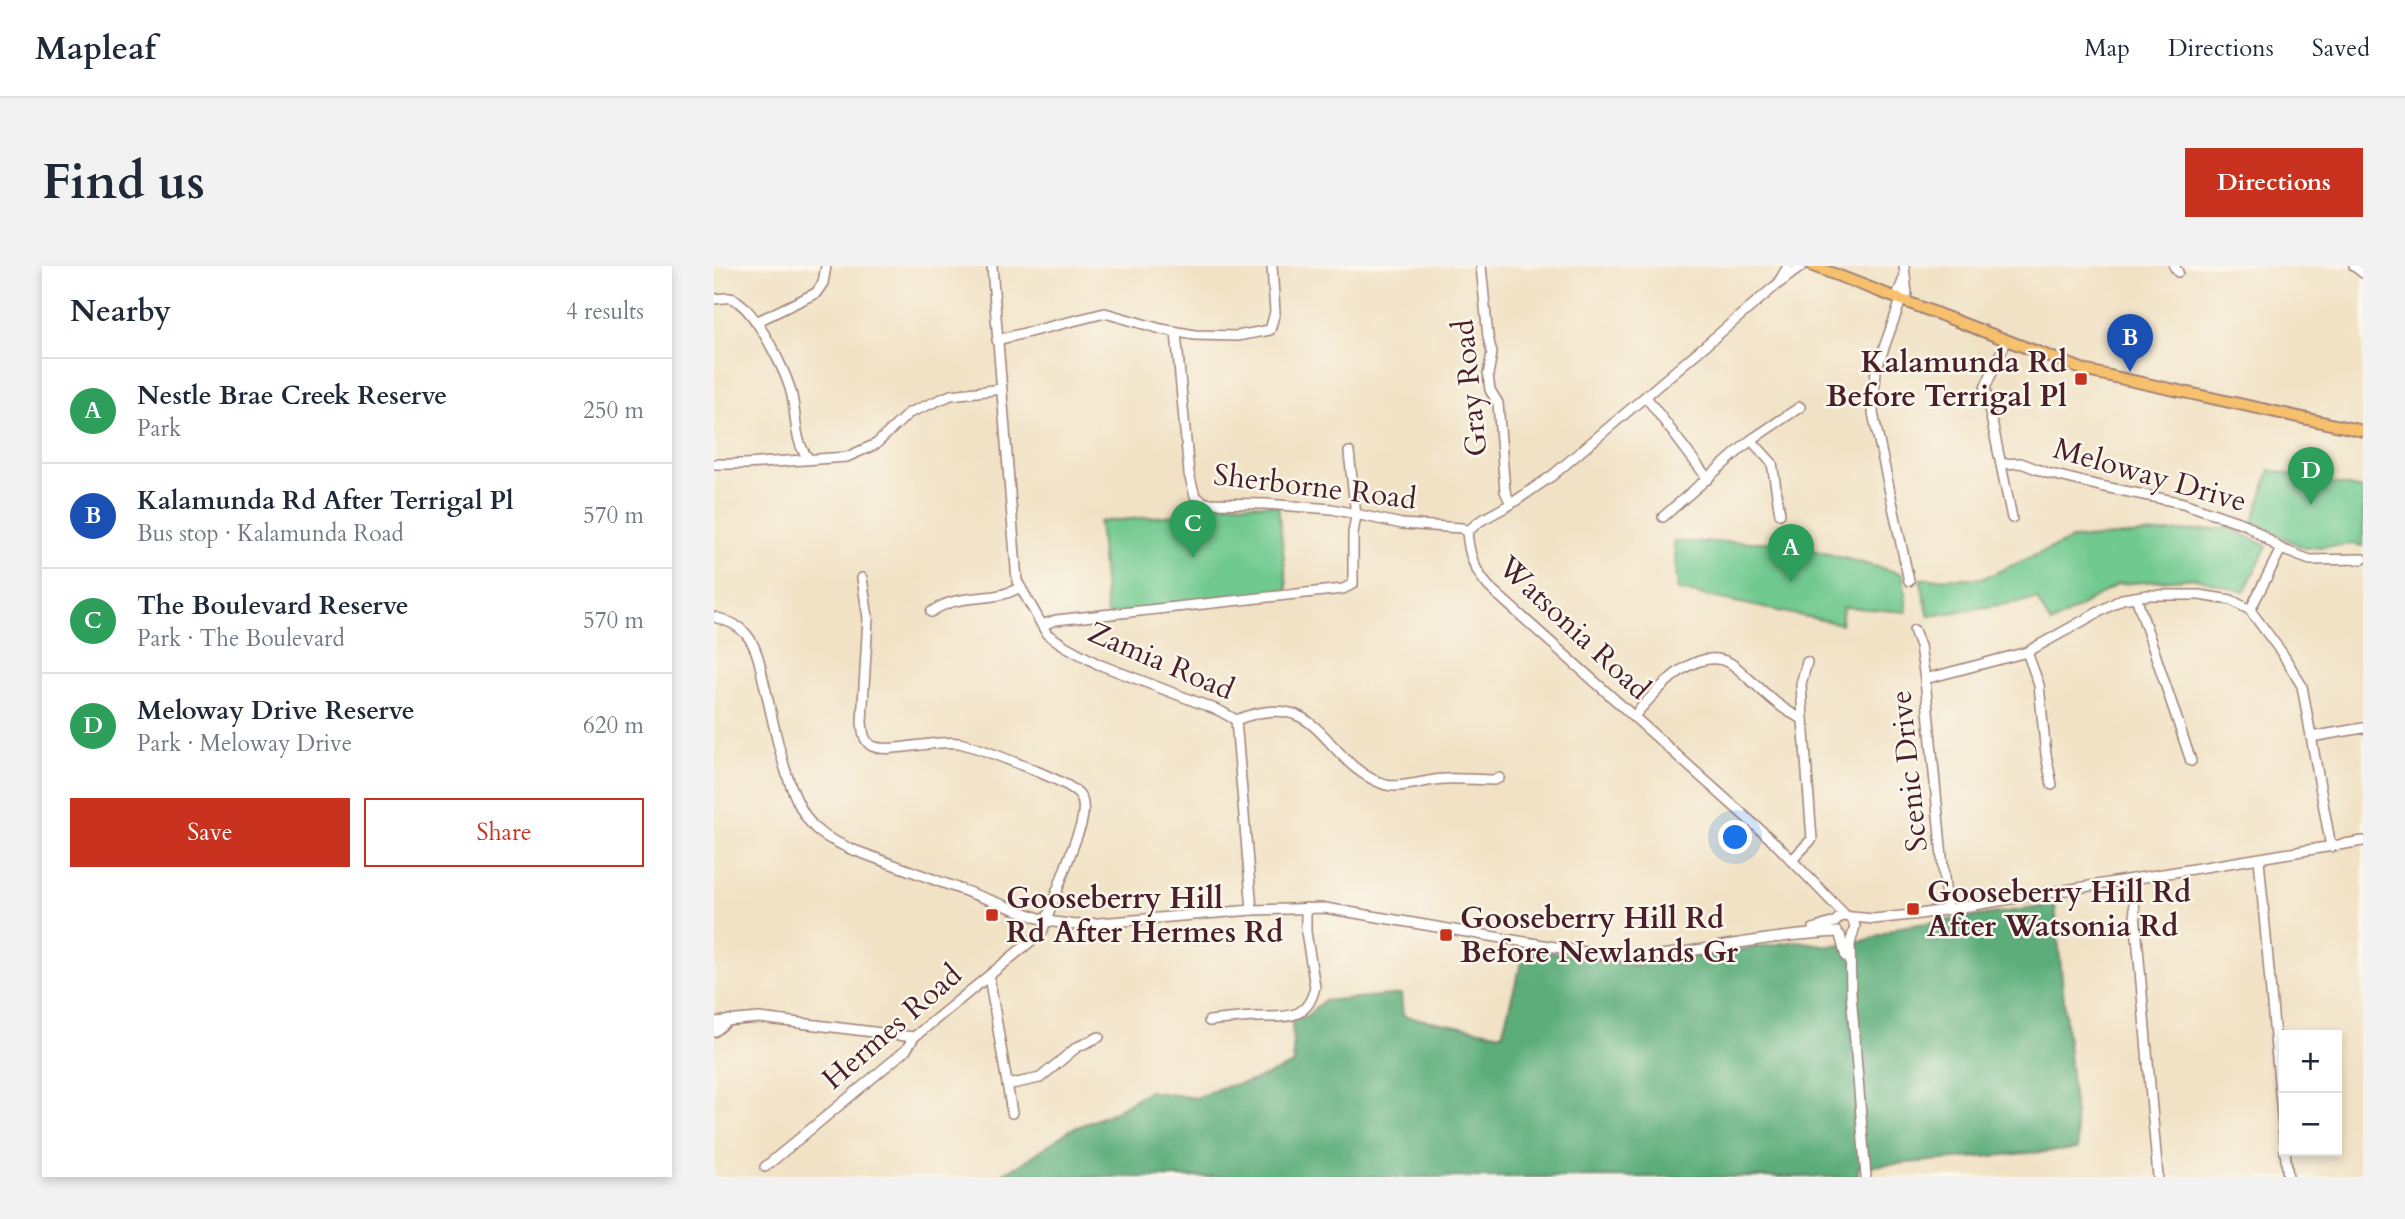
<!DOCTYPE html>
<meta charset="utf-8">
<style>
:root{--surface:#fff;--page:#f2f2f3;--text:#1f2937;--muted:#747a83;--line:#e0e1e3;--accent:#c8321e}
body{margin:0;font-family:Cardo,serif;background:var(--page);color:var(--text)}
.controls{position:absolute;right:21px;bottom:21px;display:grid;overflow:hidden;border-radius:0px;box-shadow:0 4px 10px #0003}
.controls button{width:63px;height:63px;display:grid;place-items:center;padding:0;border:0;border-bottom:2px solid var(--line);background:var(--surface);color:var(--text);font:35px sans-serif}
.you{position:absolute;left:1022px;top:572px;width:24px;height:24px;margin:-18px;border:5px solid #fff;border-radius:50%;background:#1a73e8;box-shadow:0 0 0 10px #1a73e833}
.badge{display:grid;place-items:center;width:46px;height:46px;border-radius:50%;background:var(--accent);color:#fff;font-size:23px;font-weight:700}
.pin{position:absolute;translate:-50% -58px;filter:drop-shadow(0 2px 4px #0008)}
.pin::after{content:'';position:absolute;top:37px;width:24px;height:21px;background:inherit;clip-path:polygon(0 0,100% 0,50% 100%)}
.list{margin:0;padding:0;list-style:none}
h2{display:flex;justify-content:space-between;align-items:center;height:91px;margin:0;padding:0 28px;font-size:30px}
h2 small{font-size:23px;font-weight:400;color:var(--muted)}
.list li{display:grid;grid-template-columns:46px 1fr auto;gap:21px;align-items:center;box-sizing:border-box;height:105px;padding:0 28px;border-top:2px solid var(--line)}
.list b{display:block;font-size:26px;white-space:nowrap}
.list p{margin:0;font-size:23px;white-space:nowrap;color:var(--muted)}
.list em{font-size:23px;font-style:normal;color:var(--muted)}
.actions{display:flex;gap:14px;padding:21px 28px}
.actions a{flex:1;padding:16px 0;border:2px solid var(--accent);border-radius:0px;text-align:center;font-size:24px;color:var(--accent)}
.actions .main{background:var(--accent);color:#fff}
.map{position:relative;flex:none;width:1649px;height:911px;overflow:hidden;border-radius:0px}
header{display:flex;align-items:center;gap:42px;box-sizing:border-box;height:98px;padding:0 35px;background:var(--surface);border-bottom:2px solid var(--line)}
header strong{font-size:33px}
nav{display:flex;gap:38px;margin-inline-start:auto;font-size:24px}
.intro{display:flex;align-items:center;justify-content:space-between;box-sizing:border-box;height:168px;padding:0 42px}
h1{margin:0;font-size:49px}
.button{padding:18px 32px;border-radius:0px;background:var(--accent);color:#fff;font-size:24px;font-weight:700}
main{display:flex;gap:42px;padding:0 42px}
aside{flex:1;background:var(--surface);border-radius:0px;box-shadow:0 4px 10px #0003}
.map>svg:first-child{display:block}
.green{fill:#70c98f;stroke:#5d745d;stroke-width:2}
.forest{fill:#5cad7a;stroke:#536652;stroke-width:2}
.lines{fill:none;stroke-linecap:round;stroke-linejoin:round}
.minor-casing{stroke:#9e8078;stroke-width:12}
.major-casing{stroke:#9e8078;stroke-width:14}
.minor{stroke:#fff;stroke-width:9}
.major{stroke:#f7c06c;stroke-width:10}
.poi-dot{fill:#c8321e;stroke:#fbf7ec;stroke-width:2.5}
.labels{text-anchor:middle;dominant-baseline:central;stroke-width:5;stroke-linejoin:round;paint-order:stroke}
.poi-label{font-size:30px;font-weight:bold;fill:#4a1f2b;stroke:#fbf7ec;text-anchor:start}
.street-label{font-size:30px;fill:#4a1f2b;stroke:#fbf7ec}
</style>
<header>
<strong>Mapleaf</strong>
<nav><a>Map</a><a>Directions</a><a>Saved</a></nav>
</header>
<div class="intro"><h1>Find us</h1><a class="button">Directions</a></div>
<main>
<aside>
<h2>Nearby<small>4 results</small></h2>
<ul class="list">
<li><span class="badge" style="background:#2e9e5b">A</span><div><b>Nestle Brae Creek Reserve</b><p>Park</p></div><em>250 m</em></li>
<li><span class="badge" style="background:#1a4fb4">B</span><div><b>Kalamunda Rd After Terrigal Pl</b><p>Bus stop · Kalamunda Road</p></div><em>570 m</em></li>
<li><span class="badge" style="background:#2e9e5b">C</span><div><b>The Boulevard Reserve</b><p>Park · The Boulevard</p></div><em>570 m</em></li>
<li><span class="badge" style="background:#2e9e5b">D</span><div><b>Meloway Drive Reserve</b><p>Park · Meloway Drive</p></div><em>620 m</em></li>
</ul>
<div class="actions"><a class="main">Save</a><a>Share</a></div>
</aside>
<div class="map">
<svg width="1649" height="911" viewBox="0 0 1649 911">
<rect width="100%" height="100%" fill="#fbf7ec"/>
<filter id="ink" filterUnits="userSpaceOnUse"><feTurbulence type="fractalNoise" baseFrequency=".0143" numOctaves="2"/><feDisplacementMap in="SourceGraphic" scale="14" xChannelSelector="R" yChannelSelector="G"/><feConvolveMatrix kernelMatrix="1 2 1 2 8 2 1 2 1" color-interpolation-filters="sRGB"/></filter>
<filter id="wash" filterUnits="userSpaceOnUse"><feTurbulence type="fractalNoise" baseFrequency=".00686" numOctaves="4" result="noise"/><feDisplacementMap in="SourceGraphic" scale="28" xChannelSelector="R" yChannelSelector="G"/><feGaussianBlur stdDeviation="1.57" result="paint"/><feColorMatrix in="noise" values="0 0 0 0 0 0 0 0 0 0 0 0 0 0 0 0 0 1.4 0 .05"/><feComposite in="paint" operator="in"/></filter>
<g filter="url(#wash)">
<rect width="100%" height="100%" fill="#f1e2c5"/>
<!-- green -->
<g class="green">
<path d="M1556 204 1649 223V280L1640 278 1590 282 1539 256Z"/>
<path d="M500 237 564 239 574 329 393 349 385 256 484 247Z"/>
<path d="M1516 262 1553 280 1530 326 1483 312 1404 318 1337 358 1323 333 1215 350 1206 313 1270 312 1358 273Z"/>
<path d="M960 276H1070L1189 308 1193 346 1129 341 1127 358 964 324Z"/>
</g>
<!-- forest -->
<path class="forest" d="M1341 639 1364 883 1144 901V911H281L304 900 356 864 396 848 434 825 482 832 506 822 541 814 580 798 578 756 594 749 609 735 687 728 689 750 788 768 811 682 922 699 1084 675 1115 680 1153 674 1185 661Z"/>
</g>
<g filter="url(#ink)">
<g class="lines">
<!-- minor casing -->
<g class="minor-casing">
<g id="minor">
<path d="M278 0 303 315 333 368 351 380 384 398 506 445 522 454 538 644"/>
<path d="M767 0 774 71 778 87 774 109 776 124 784 137 791 225 797 238"/>
<path d="M1088 0 1060 21 839 209 797 238 766 255 753 266C755 289 760 304 775 321L1061 577 1131 649"/>
<path d="M1190 0 1193 28 1187 34 1162 104 1159 147 1195 315"/>
<path d="M1460 0 1464 6"/>
<path d="M1640 0 1649 7"/>
<path d="M1066 14 1074 0"/>
<path d="M0 33C5 33 12 31 16 32 38 36 72 105 77 126 83 147 79 176 95 193"/>
<path d="M1187 34 1184 27 1191 10"/>
<path d="M42 56 102 27 109 17 112 0"/>
<path d="M462 66 475 208 481 230 491 237 551 238 618 243 688 258 748 262 753 266"/>
<path d="M283 74 391 47 447 63 481 69 523 70 556 64 561 46 558 0"/>
<path d="M1292 75 1271 122 1298 252"/>
<path d="M932 131 994 213"/>
<path d="M1037 174 1058 197 1066 248"/>
<path d="M0 198H31L133 191 162 178 195 147 237 129 288 123"/>
<path d="M1287 198 1307 197 1333 207 1386 220 1469 237 1533 259 1567 283 1596 294 1649 293"/>
<path d="M949 251 1037 174 1086 141"/>
<path d="M1422 331 1477 495"/>
<path d="M1536 344 1567 283"/>
<path d="M217 346C246 325 279 338 306 321"/>
<path d="M0 351C13 354 24 359 32 368 43 381 46 398 49 413 60 455 71 533 102 563 111 572 123 576 134 582L333 655 362 659 538 644 611 642 882 688C935 695 980 684 1032 676 1062 671 1092 668 1123 666"/>
<path d="M328 359 342 354 629 323 639 318V267L642 250 635 186"/>
<path d="M1200 364 1206 380 1211 413 1233 643"/>
<path d="M1313 386 1325 419 1332 489 1338 519"/>
<path d="M1211 413 1313 386 1408 333 1434 329H1485L1517 334 1536 344 1568 387 1588 420 1617 581"/>
<path d="M919 451C940 428 979 378 1016 397 1025 402 1033 412 1041 418 1056 432 1070 445 1089 453L1098 573 1077 595"/>
<path d="M1089 453 1087 418 1093 396"/>
<path d="M522 454C610 419 606 497 672 519 686 523 715 513 731 513 747 512 763 514 780 514L785 512"/>
<path d="M1597 471 1649 462"/>
<path d="M1545 593 1570 872"/>
<path d="M1418 613 1444 911"/>
<path d="M1138 652 1141 660 1136 678 1137 727 1152 911"/>
<path d="M1099 663 1121 656 1127 650 1160 653 1206 648 1649 575"/>
<path d="M1126 669 1132 691"/>
<path d="M275 710 298 847"/>
<path d="M495 755C510 753 525 752 539 751 568 750 593 757 601 721L592 666V642"/>
<path d="M0 756 45 752 200 771"/>
<path d="M0 766 15 754"/>
<path d="M293 819 326 812 363 781 385 771"/>
<path d="M1571 885 1574 911"/>
<path d="M51 901 192 784 200 771 328 666 367 559C369 549 372 537 365 528 355 515 263 481 245 477 222 473 175 488 158 480 149 475 149 465 148 456L154 352 148 312"/>
</g>
</g>
<!-- major casing -->
<g class="major-casing">
<path id="major" d="M1099 0 1373 105 1649 165"/>
</g>
<!-- minor -->
<use href="#minor" class="minor"/>
<!-- major -->
<use href="#major" class="major"/>
</g>
</g>
<!-- markers -->
<g class="poi-dot">
<rect x="1360" y="106" width="14" height="14" rx="3.5"/>
<rect x="1192" y="636" width="14" height="14" rx="3.5"/>
<rect x="271" y="642" width="14" height="14" rx="3.5"/>
<rect x="725" y="662" width="14" height="14" rx="3.5"/>
</g>
<g class="labels">
<!-- poi labels -->
<g class="poi-label">
<text x="1353" y="96" text-anchor="end">Kalamunda Rd<tspan x="1353" dy="34">Before Terrigal Pl</tspan></text>
<text x="1213" y="626">Gooseberry Hill Rd<tspan x="1213" dy="34">After Watsonia Rd</tspan></text>
<text x="292" y="632">Gooseberry Hill<tspan x="292" dy="34">Rd After Hermes Rd</tspan></text>
<text x="746" y="652">Gooseberry Hill Rd<tspan x="746" dy="34">Before Newlands Gr</tspan></text>
</g>
<!-- street labels -->
<g class="street-label">
<text transform="translate(756 122) rotate(-96)">Gray Road</text>
<text transform="translate(1436 209) rotate(16)">Meloway Drive</text>
<text transform="translate(601 221) rotate(7)">Sherborne Road</text>
<text transform="translate(860 362) rotate(43)">Watsonia Road</text>
<text transform="translate(447 395) rotate(23)">Zamia Road</text>
<text transform="translate(1195 505) rotate(-96)">Scenic Drive</text>
<text transform="translate(178 761) rotate(-41)">Hermes Road</text>
</g>
</g>
</svg>
<div class="controls">
<button>+</button>
<button>−</button>
</div>
<div class="you"></div>
<div class="pin badge" style="left:1077px;top:316px;background:#2e9e5b">A</div>
<div class="pin badge" style="left:1416px;top:106px;background:#1a4fb4">B</div>
<div class="pin badge" style="left:479px;top:292px;background:#2e9e5b">C</div>
<div class="pin badge" style="left:1597px;top:239px;background:#2e9e5b">D</div>
</div>
</main>
